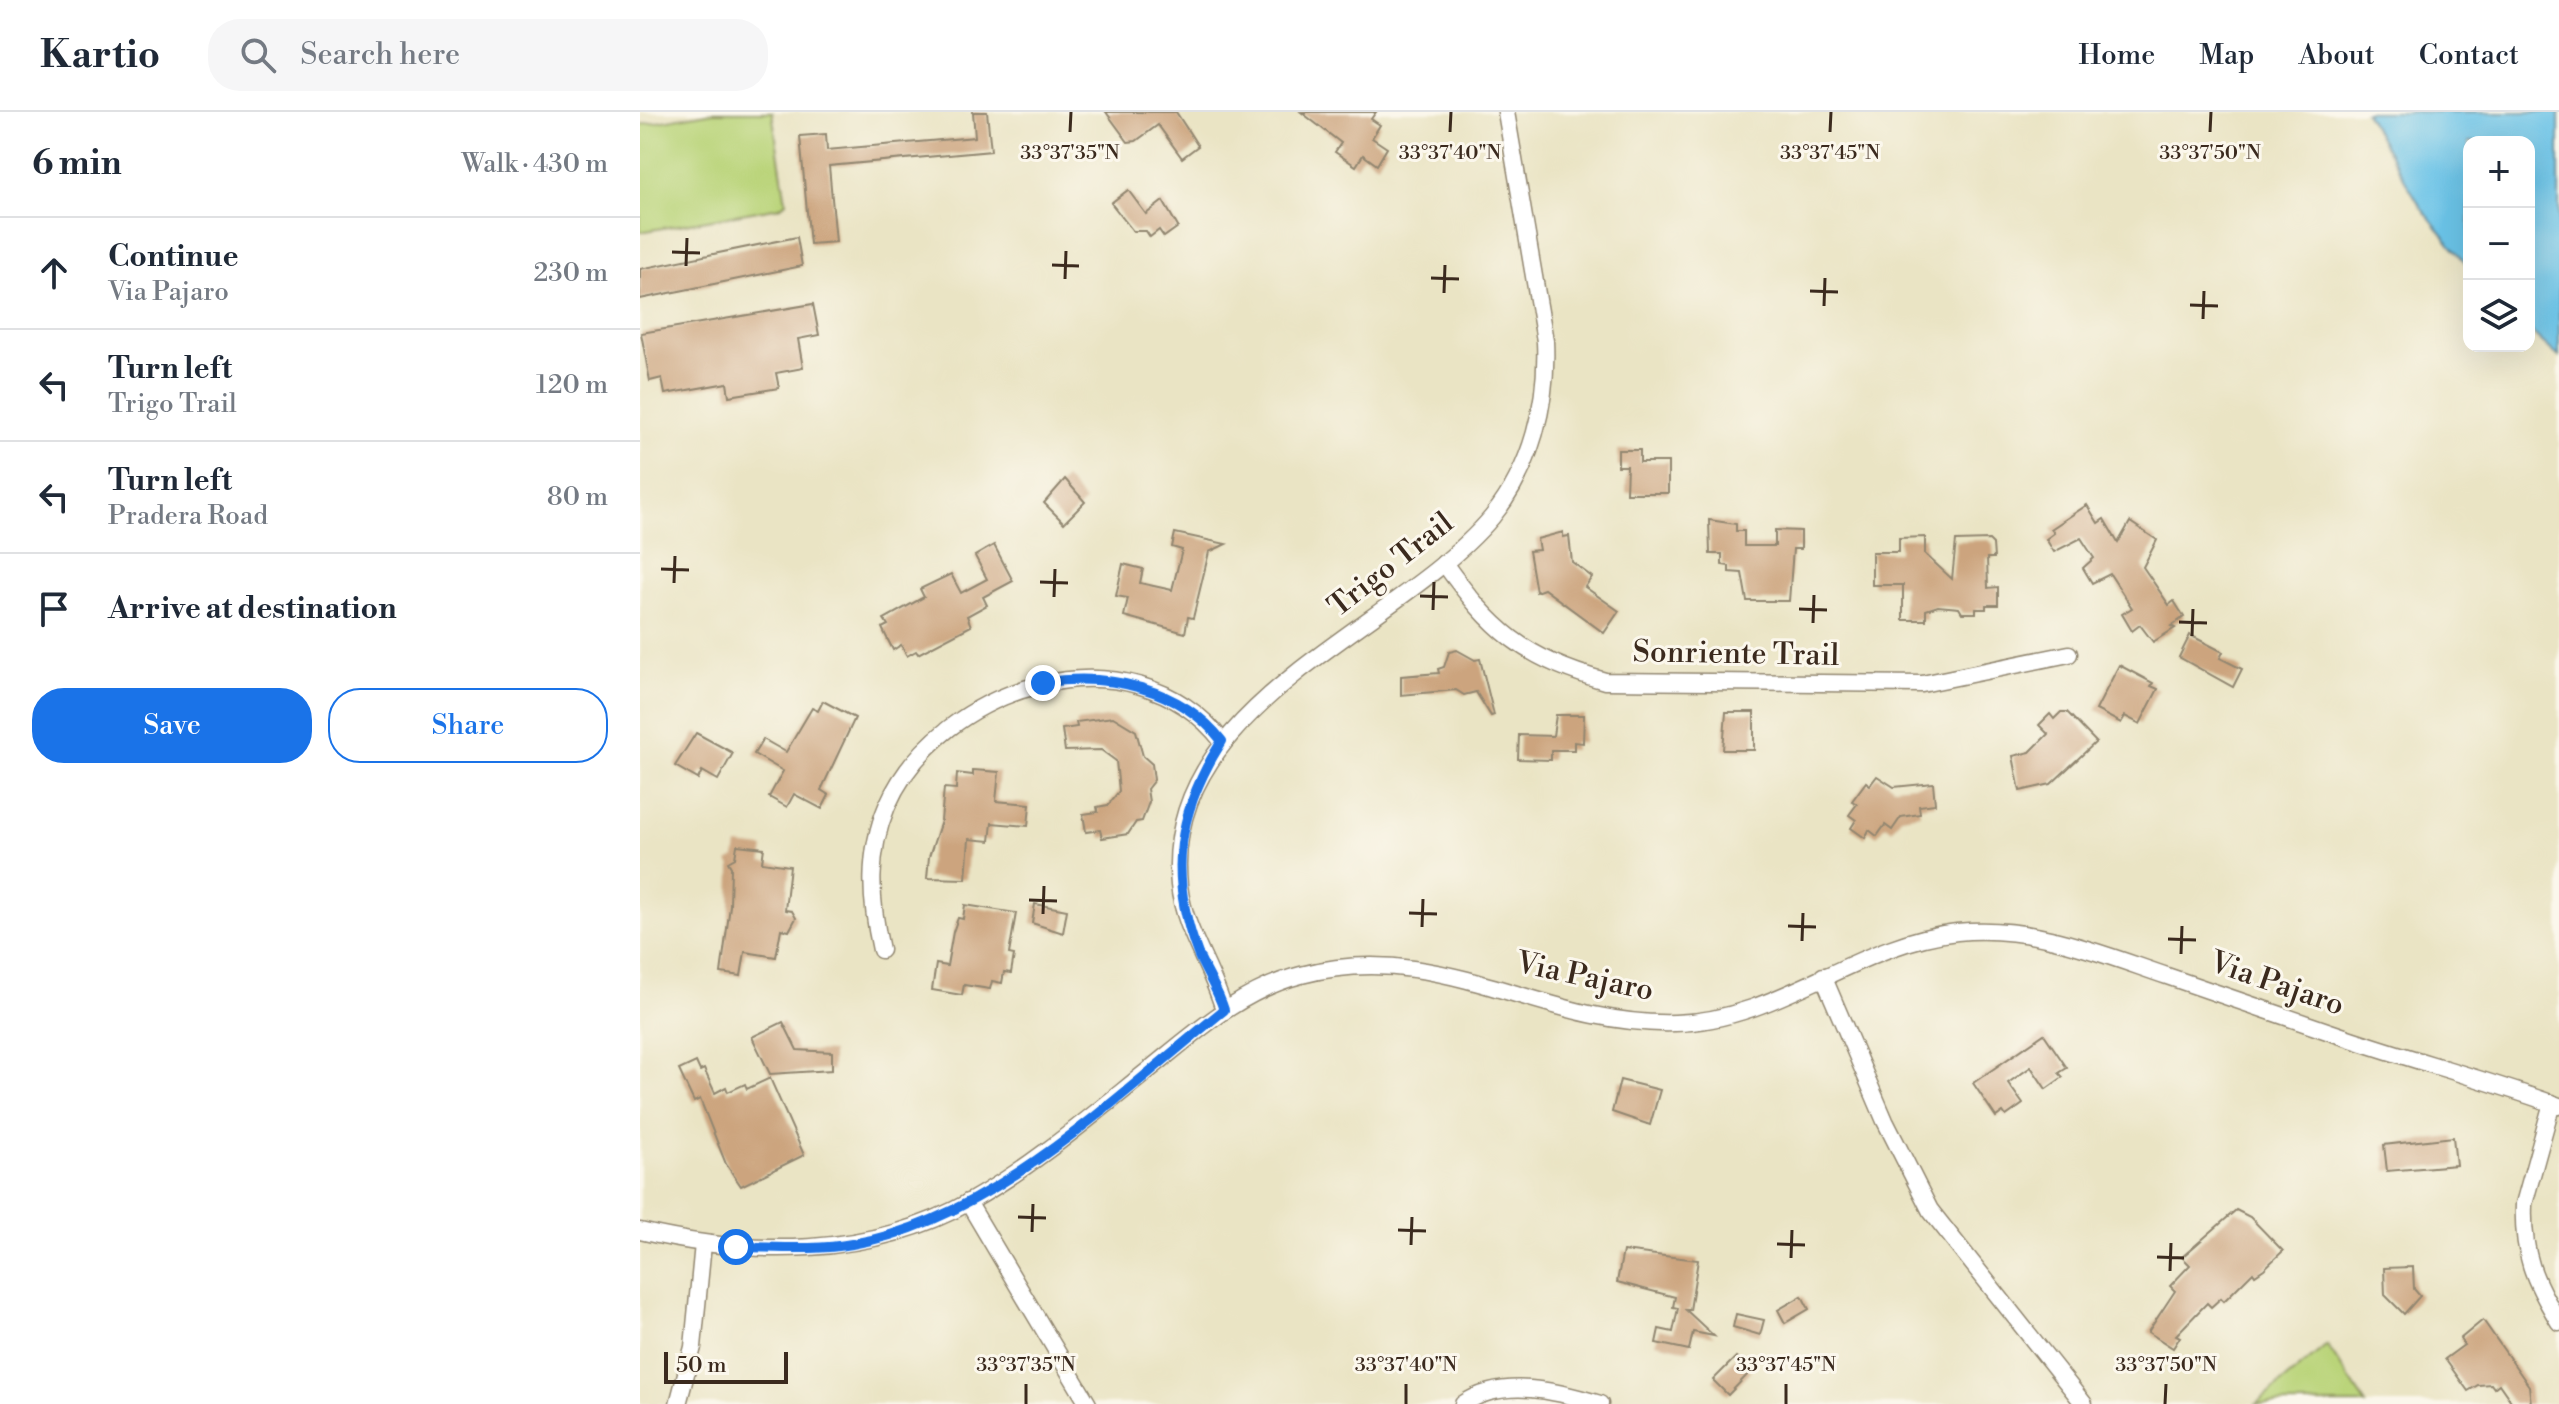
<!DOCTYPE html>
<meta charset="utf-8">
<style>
:root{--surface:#fff;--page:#f6f6f7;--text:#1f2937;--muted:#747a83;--line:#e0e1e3;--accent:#1a73e8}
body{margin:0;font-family:"Libre Bodoni",serif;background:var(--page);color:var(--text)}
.controls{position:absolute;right:24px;top:24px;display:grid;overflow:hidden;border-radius:16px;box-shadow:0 8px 32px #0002}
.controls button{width:72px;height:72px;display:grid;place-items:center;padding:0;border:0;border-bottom:2px solid var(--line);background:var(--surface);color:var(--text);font:40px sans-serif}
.scale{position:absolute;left:24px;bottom:20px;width:124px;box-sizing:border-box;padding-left:8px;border:4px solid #3b2a1e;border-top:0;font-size:22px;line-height:28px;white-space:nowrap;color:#3b2a1e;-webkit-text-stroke:6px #fbf7ec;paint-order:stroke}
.stop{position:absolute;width:24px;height:24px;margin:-18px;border:6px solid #1a73e8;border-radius:50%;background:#fff}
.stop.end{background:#1a73e8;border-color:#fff;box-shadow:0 2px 8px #0008}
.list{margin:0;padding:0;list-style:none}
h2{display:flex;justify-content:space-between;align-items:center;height:104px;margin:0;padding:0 32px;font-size:34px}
h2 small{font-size:26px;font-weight:400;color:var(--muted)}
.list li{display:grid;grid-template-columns:52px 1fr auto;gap:24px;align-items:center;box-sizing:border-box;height:112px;padding:0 32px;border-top:2px solid var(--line)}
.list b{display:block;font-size:30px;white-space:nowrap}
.list p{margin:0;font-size:26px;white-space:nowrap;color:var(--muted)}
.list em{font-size:26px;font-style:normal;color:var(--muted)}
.actions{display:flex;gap:16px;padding:24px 32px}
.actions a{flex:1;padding:18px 0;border:2px solid var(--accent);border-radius:32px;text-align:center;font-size:28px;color:var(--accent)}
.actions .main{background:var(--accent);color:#fff}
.icon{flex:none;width:44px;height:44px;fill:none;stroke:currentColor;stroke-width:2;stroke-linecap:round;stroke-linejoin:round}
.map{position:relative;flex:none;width:1919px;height:1292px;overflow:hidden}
header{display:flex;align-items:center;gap:48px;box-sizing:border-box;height:112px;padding:0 40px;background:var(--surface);border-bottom:2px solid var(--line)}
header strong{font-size:38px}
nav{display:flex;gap:44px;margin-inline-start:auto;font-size:28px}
.search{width:560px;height:72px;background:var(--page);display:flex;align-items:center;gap:20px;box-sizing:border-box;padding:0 28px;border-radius:32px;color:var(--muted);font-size:30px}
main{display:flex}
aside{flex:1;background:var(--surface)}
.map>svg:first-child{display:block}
.green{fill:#bad479;stroke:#7a7f4c;stroke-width:2}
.water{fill:#6ac3e7;stroke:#527682;stroke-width:2}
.building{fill:#cca47e}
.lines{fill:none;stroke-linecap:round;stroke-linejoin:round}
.minor-casing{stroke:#928771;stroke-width:19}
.minor{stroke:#fff;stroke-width:16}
.route{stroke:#1a73e8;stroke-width:10}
.ticks{fill:none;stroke:#3b2a1e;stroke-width:3}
.labels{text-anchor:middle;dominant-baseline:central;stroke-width:6;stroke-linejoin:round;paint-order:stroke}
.street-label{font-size:30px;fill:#3b2a1e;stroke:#fbf7ec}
.ticks-label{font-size:20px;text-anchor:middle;fill:#3b2a1e;stroke:#fbf7ec;stroke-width:6;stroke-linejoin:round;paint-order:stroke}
</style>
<header>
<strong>Kartio</strong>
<div class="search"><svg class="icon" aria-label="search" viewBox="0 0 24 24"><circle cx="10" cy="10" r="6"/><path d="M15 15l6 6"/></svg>Search here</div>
<nav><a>Home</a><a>Map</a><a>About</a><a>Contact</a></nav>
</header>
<main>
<aside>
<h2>6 min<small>Walk · 430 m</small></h2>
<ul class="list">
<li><svg class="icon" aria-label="ahead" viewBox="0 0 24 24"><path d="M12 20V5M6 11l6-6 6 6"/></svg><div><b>Continue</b><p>Via Pajaro</p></div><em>230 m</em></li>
<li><svg class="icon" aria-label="left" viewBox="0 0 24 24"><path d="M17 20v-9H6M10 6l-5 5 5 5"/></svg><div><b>Turn left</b><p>Trigo Trail</p></div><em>120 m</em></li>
<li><svg class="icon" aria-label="left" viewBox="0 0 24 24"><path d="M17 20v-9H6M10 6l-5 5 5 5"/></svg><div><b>Turn left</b><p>Pradera Road</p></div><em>80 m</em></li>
<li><svg class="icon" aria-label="arrive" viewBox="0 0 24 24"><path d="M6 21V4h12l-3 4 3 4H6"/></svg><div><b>Arrive at destination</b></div></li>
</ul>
<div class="actions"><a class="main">Save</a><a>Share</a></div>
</aside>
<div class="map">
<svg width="1919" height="1292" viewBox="0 0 1919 1292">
<rect width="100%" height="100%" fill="#fbf7ec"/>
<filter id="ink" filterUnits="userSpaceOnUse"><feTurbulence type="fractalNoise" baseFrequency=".0125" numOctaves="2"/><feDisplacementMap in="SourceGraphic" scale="16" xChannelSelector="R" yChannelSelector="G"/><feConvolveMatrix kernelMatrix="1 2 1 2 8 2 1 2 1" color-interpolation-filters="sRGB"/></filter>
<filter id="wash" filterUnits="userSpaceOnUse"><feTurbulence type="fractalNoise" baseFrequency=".006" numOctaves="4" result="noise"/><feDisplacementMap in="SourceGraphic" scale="32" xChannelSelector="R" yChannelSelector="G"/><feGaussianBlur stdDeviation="1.8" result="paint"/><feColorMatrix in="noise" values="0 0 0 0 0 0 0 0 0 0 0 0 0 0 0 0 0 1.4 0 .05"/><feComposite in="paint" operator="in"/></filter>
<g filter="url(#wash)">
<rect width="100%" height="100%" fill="#eae4c4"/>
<!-- green -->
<g class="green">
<path d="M73 0H132L146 90 140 95 0 120V13Z"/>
<path d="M1687 1233 1726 1292H1616Z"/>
</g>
<!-- water -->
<path class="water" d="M1725 0H1919V245L1889 218V30H1829V156L1781 95Z"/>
<g id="blocks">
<!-- building -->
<g class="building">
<path d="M333 0H347L351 39 189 54 196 130 170 132 160 24 186 22 187 38 335 25Z"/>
<path d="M466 0H536L558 34 542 46 518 13 496 29 488 30Z"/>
<path d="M661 0H736L731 7 740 13 732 26 747 36 737 53 723 43 716 54 695 40 701 31Z"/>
<path d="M488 78 506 102 523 89 538 115 524 125 519 118 510 125 506 119H493L471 91Z"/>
<path d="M157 125 162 154 0 187V157Z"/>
<path d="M173 192 179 223 158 227 163 256 136 261 139 276 89 284 87 271 25 282 22 266 10 269 1 221Z"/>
<path d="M978 338H1000V350H1028V381H986L987 354H978Z"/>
<path d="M425 367 445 390 424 411 404 391Z"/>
<path d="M1447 393 1458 411 1464 407 1478 431 1490 410 1517 428 1503 455 1529 493 1534 489 1544 505 1531 514 1535 516 1513 530 1500 513 1492 519 1482 502 1492 496 1470 462 1452 471 1443 456 1454 446 1441 426 1414 440 1406 427 1414 421 1411 417Z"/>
<path d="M1069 408 1096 412V419H1104V434H1135V418L1161 419V437H1153L1149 489H1107L1102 461 1089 460V454L1082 453V442H1070Z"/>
<path d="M923 420V425L929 424 932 450 952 465 945 475 979 499 964 521 904 477 896 480 889 439 899 438 897 427Z"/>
<path d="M535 421 586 432 569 440 553 506 548 505 545 521 484 504 488 486 476 484 483 452 503 457 500 471 532 478 542 438 532 435Z"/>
<path d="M1285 425V442L1312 467 1316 429 1349 428 1353 432 1354 446H1347L1348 476 1358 475V493H1346V497H1336V501H1322L1319 496 1298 494 1286 498V508H1263V473H1232V440H1259V426Z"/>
<path d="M354 433 373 469 343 485 347 493 327 504 331 514 278 542 276 539 267 544 261 533 253 538 242 516 248 513 244 507 284 485 280 477 311 462 321 481 347 467 335 444Z"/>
<path d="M1550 523 1583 540 1580 546 1602 557 1593 575 1539 545Z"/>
<path d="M817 538 835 548 840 547 854 603 851 604 836 580 824 583 816 578 761 583V564L799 561 798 557 804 555 809 540Z"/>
<path d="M1479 553 1513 571 1511 574 1518 577 1500 612 1485 604 1481 611 1456 598Z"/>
<path d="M183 589 215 606 181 678 189 683 182 697 154 682 147 695 129 685 143 659 114 642 123 627 146 640 172 596 178 599Z"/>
<path d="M1086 600H1114V638H1083Z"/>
<path d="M1421 600H1427L1456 630 1411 672 1380 679 1373 644 1390 640 1408 622 1399 613 1410 602 1414 607Z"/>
<path d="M916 603H944L943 631 934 630V638H911V648L878 647 879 623 913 624Z"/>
<path d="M473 605 496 619 503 644 512 652 514 668 507 677 509 690 502 709 496 710 488 722 462 726 460 718 446 720 443 702 458 700 457 695 468 693 479 679 476 649 461 638 425 639 422 617 437 615 436 610Z"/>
<path d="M56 621 93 641 78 668 62 659 58 667 35 654Z"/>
<path d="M333 658 359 660 356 689 390 692 388 714 352 711 350 729 329 727 326 767 287 766 289 745 301 709 304 676 316 677 317 661 333 663Z"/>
<path d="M1237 664 1254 675 1293 671 1295 692 1279 694 1280 702 1261 705 1252 718 1245 713 1237 724 1229 718 1225 726 1211 716 1216 708 1209 703 1217 692 1212 689 1226 670 1230 673Z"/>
<path d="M97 733 124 736 122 750 150 754 145 798 152 799 156 806 149 819 141 817 136 845 105 840 101 864 81 861 90 794 91 755 88 750 95 746Z"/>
<path d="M395 792 427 798 423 821 392 811Z"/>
<path d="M325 793 376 801 369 842 374 843 371 861 364 860 362 871 352 869 350 877 324 873 322 883 292 878 296 852 307 854 313 820 318 806 323 807Z"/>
<path d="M143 910 157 938 192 940V958L130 962 112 925Z"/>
<path d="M1404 922 1427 956 1419 961 1423 965 1406 977 1391 955 1368 971 1383 992 1366 1004 1363 1000 1356 1005 1333 971Z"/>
<path d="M56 950 60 959 64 957 75 981 86 975 88 980 105 972 107 977 130 966 164 1043 101 1074 86 1052 60 987 54 990 39 958Z"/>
<path d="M980 968 1020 978 1010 1013 972 1000Z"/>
<path d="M1813 1025 1816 1053 1747 1059 1744 1033Z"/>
<path d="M1596 1098 1610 1105 1643 1139 1624 1157 1615 1163 1613 1160 1584 1189 1581 1186 1571 1195 1567 1191 1536 1223 1540 1225 1533 1236 1508 1220 1535 1179 1530 1174 1550 1153 1542 1145Z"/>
<path d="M983 1139 1058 1148 1050 1198H1046L1074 1224 1053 1220 1049 1238 1016 1231 1019 1217 1033 1220 1038 1196 1033 1195 1035 1185 977 1170Z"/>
<path d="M1773 1155 1774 1177 1780 1184 1764 1202 1745 1183 1744 1156Z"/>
<path d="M1162 1184 1169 1197 1145 1211 1138 1198Z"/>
<path d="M1096 1202 1124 1208 1120 1223 1093 1215Z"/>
<path d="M1843 1208 1889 1274 1891 1292H1873L1859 1272 1854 1276 1851 1272 1838 1273 1828 1279 1805 1247 1824 1233 1820 1227Z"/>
<path d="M1096 1245 1111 1259 1088 1283 1073 1268Z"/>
</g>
</g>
</g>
<g filter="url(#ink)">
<use href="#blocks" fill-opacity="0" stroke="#928771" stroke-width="2"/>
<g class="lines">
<!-- minor casing -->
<g class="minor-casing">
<g id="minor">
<path d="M804 451C852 518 884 547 965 569L1282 572 1429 542"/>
<path d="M241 838C230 789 227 741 247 694 300 572 493 514 582 629"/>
<path d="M1183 864 1245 1009 1290 1098 1444 1292"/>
<path d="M584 898C572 855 544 819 539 773 520 593 756 519 852 405 892 356 908 290 905 229L866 0"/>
<path d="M1912 991 1884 1092C1882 1142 1894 1169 1919 1210"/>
<path d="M328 1090 448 1292"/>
<path d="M0 1119C109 1145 231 1146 331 1089 394 1053 449 1006 505 961 554 922 599 879 661 863 803 826 902 915 1035 911 1137 909 1216 831 1317 820 1391 812 1459 841 1527 864 1583 883 1638 902 1693 921 1768 947 1845 967 1919 994"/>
<path d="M38 1292 53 1235 63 1132"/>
<path d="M823 1292C863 1265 917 1279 960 1292"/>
</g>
</g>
<!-- minor -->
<use href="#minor" class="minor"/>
</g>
</g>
<g class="lines" filter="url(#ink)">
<!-- route -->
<path class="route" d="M96 1135C133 1135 175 1139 212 1132 351 1109 477 984 584 898 578 878 566 861 558 842 528 763 537 700 582 629 541 576 467 560 403 571"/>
</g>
<!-- ticks -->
<path class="ticks" d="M430 20 431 0M810 20 811 0M1190 20 1191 0M1570 20 1571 0M32 140 60 141M412 153 439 154M46 154 47 126M791 166 819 167M425 167 426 139M1170 179 1198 180M804 181 805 153M1550 193 1578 194M1184 194 1185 166M1563 207 1564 179M21 457 49 458M400 470 428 471M34 471 35 444M780 484 808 485M414 485 415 457M1159 497 1187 498M793 498 794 470M1539 510 1567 511M1173 511 1174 483M1552 524 1553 497M389 788 417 789M769 801 797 802M403 802 404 774M1148 814 1176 815M782 815 783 787M1528 827 1556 828M1162 829 1163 801M1541 842 1542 814M378 1105 406 1106M758 1118 786 1119M392 1120 393 1092M1137 1132 1165 1133M771 1133 772 1105M1517 1145 1544 1146M1151 1146 1152 1118M1530 1159 1531 1131M386 1292V1272M766 1292V1272M1146 1292V1272M1525 1292 1526 1272"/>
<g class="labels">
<!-- street labels -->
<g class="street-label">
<text transform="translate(751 453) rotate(-38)">Trigo Trail</text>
<text transform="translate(1096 542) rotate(1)">Sonriente Trail</text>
<text transform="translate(945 865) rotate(12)">Via Pajaro</text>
<text transform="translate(1637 872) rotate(19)">Via Pajaro</text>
</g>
</g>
<g class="ticks-label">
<text x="430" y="47">33°37'35"N</text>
<text x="810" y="47">33°37'40"N</text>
<text x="1190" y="47">33°37'45"N</text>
<text x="1570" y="47">33°37'50"N</text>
<text x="386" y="1259">33°37'35"N</text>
<text x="766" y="1259">33°37'40"N</text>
<text x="1146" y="1259">33°37'45"N</text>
<text x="1526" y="1259">33°37'50"N</text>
</g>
</svg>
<div class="controls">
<button>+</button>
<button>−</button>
<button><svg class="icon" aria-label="layers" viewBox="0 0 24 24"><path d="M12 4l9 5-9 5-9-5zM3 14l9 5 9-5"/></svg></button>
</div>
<div class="scale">50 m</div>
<div class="stop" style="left:96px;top:1135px"></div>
<div class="stop end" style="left:403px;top:571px"></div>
</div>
</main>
